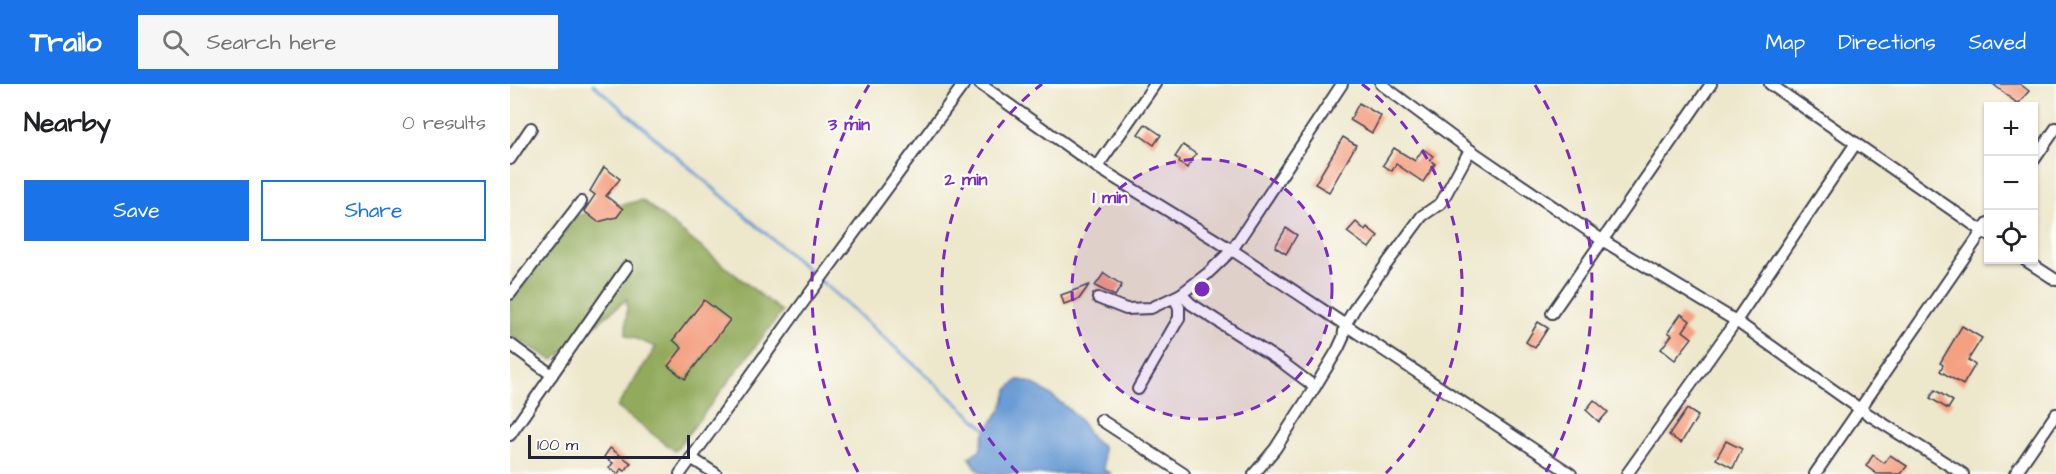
<!DOCTYPE html>
<meta charset="utf-8">
<style>
:root{--surface:#fff;--page:#f6f6f6;--text:#202124;--muted:#757577;--line:#e0e0e0;--accent:#1a73e8}
body{margin:0;font-family:"Architects Daughter",sans-serif;background:var(--page);color:var(--text)}
.controls{position:absolute;right:18px;top:18px;display:grid;overflow:hidden;border-radius:0px;box-shadow:0 2px 4px #0004}
.controls button{width:54px;height:54px;display:grid;place-items:center;padding:0;border:0;border-bottom:2px solid var(--line);background:var(--surface);color:var(--text);font:30px sans-serif}
.scale{position:absolute;left:18px;bottom:15px;width:162px;box-sizing:border-box;padding-left:6px;border:3px solid #22223b;border-top:0;font-size:16px;line-height:21px;white-space:nowrap;color:#22223b;-webkit-text-stroke:4px #fdfcf7;paint-order:stroke}
.list{margin:0;padding:0;list-style:none}
h2{display:flex;justify-content:space-between;align-items:center;height:78px;margin:0;padding:0 24px;font-size:26px}
h2 small{font-size:20px;font-weight:400;color:var(--muted)}
.actions{display:flex;gap:12px;padding:18px 24px}
.actions a{flex:1;padding:14px 0;border:2px solid var(--accent);border-radius:0px;text-align:center;font-size:21px;color:var(--accent)}
.actions .main{background:var(--accent);color:#fff}
.icon{flex:none;width:33px;height:33px;fill:none;stroke:currentColor;stroke-width:2;stroke-linecap:round;stroke-linejoin:round}
.map{position:relative;flex:none;width:1546px;height:390px;overflow:hidden}
header{display:flex;align-items:center;gap:36px;box-sizing:border-box;height:84px;padding:0 30px;background:var(--accent);color:#fff}
header strong{font-size:28px}
nav{display:flex;gap:33px;margin-inline-start:auto;font-size:21px}
.search{width:420px;height:54px;background:var(--page);display:flex;align-items:center;gap:15px;box-sizing:border-box;padding:0 21px;border-radius:0px;color:var(--muted);font-size:22px}
main{display:flex}
aside{flex:1;background:var(--surface)}
.map>svg:first-child{display:block}
.forest{fill:#92aa5c;stroke:#5a664c;stroke-width:1.5}
.water{fill:#6c9cd5;stroke:#475f88;stroke-width:1.5}
.lines{fill:none;stroke-linecap:round;stroke-linejoin:round}
.stream{stroke:#6c9cd5;stroke-width:3}
.building{fill:#f4a082}
.minor-casing{stroke:#404051;stroke-width:14}
.minor{stroke:#fff;stroke-width:10}
.ring{fill:none;stroke:#7b2cbf;stroke-width:3;stroke-dasharray:10 8}
.centre{fill:#7b2cbf;stroke:#fdfcf7;stroke-width:3}
.ring-label{font-size:18px;text-anchor:middle;font-weight:bold;fill:#7b2cbf;stroke:#fdfcf7;stroke-width:4.5;stroke-linejoin:round;paint-order:stroke}
</style>
<header>
<strong>Trailo</strong>
<div class="search"><svg class="icon" aria-label="search" viewBox="0 0 24 24"><circle cx="10" cy="10" r="6"/><path d="M15 15l6 6"/></svg>Search here</div>
<nav><a>Map</a><a>Directions</a><a>Saved</a></nav>
</header>
<main>
<aside>
<h2>Nearby<small>0 results</small></h2>
<ul class="list">
</ul>
<div class="actions"><a class="main">Save</a><a>Share</a></div>
</aside>
<div class="map">
<svg width="1546" height="390" viewBox="0 0 1546 390">
<rect width="100%" height="100%" fill="#fdfcf7"/>
<filter id="ink" filterUnits="userSpaceOnUse"><feTurbulence type="fractalNoise" baseFrequency=".0167" numOctaves="2"/><feDisplacementMap in="SourceGraphic" scale="12" xChannelSelector="R" yChannelSelector="G"/><feConvolveMatrix kernelMatrix="1 2 1 2 8 2 1 2 1" color-interpolation-filters="sRGB"/></filter>
<filter id="wash" filterUnits="userSpaceOnUse"><feTurbulence type="fractalNoise" baseFrequency=".008" numOctaves="4" result="noise"/><feDisplacementMap in="SourceGraphic" scale="24" xChannelSelector="R" yChannelSelector="G"/><feGaussianBlur stdDeviation="1.35" result="paint"/><feColorMatrix in="noise" values="0 0 0 0 0 0 0 0 0 0 0 0 0 0 0 0 0 1.4 0 .05"/><feComposite in="paint" operator="in"/></filter>
<g filter="url(#wash)">
<rect width="100%" height="100%" fill="#ede7cb"/>
<!-- forest -->
<path class="forest" d="M132 116 272 228 165 367 107 323 146 263 116 251 117 215 43 276 0 251V218L66 132Z"/>
<!-- water -->
<path class="water" d="M508 296C525 295 556 322 568 334 579 346 577 354 593 363L594 386 602 390H474L468 386 459 373 470 366 474 350 492 324 498 305Z"/>
<g class="lines">
<!-- stream -->
<path class="stream" d="M83 0 328 212 478 347"/>
</g>
<g id="blocks">
<!-- building -->
<g class="building">
<path d="M1483 0H1510L1519 7 1508 20Z"/>
<path d="M849 19 871 32 862 49 840 36Z"/>
<path d="M635 40 651 51 644 61 628 50Z"/>
<path d="M833 53 846 61 819 108 805 100Z"/>
<path d="M673 61 686 70 677 84 669 79 670 76 665 73Z"/>
<path d="M884 64 905 77 913 65 923 72 920 76 925 80 913 98 886 80 882 87 873 81Z"/>
<path d="M94 83 110 95 96 112 113 125 107 133 88 138 74 127 85 111 80 107Z"/>
<path d="M846 138 855 146 857 143 868 152 859 164 837 148Z"/>
<path d="M776 144 787 151 776 170 765 163Z"/>
<path d="M594 189 612 201 605 212 585 202Z"/>
<path d="M579 201 569 215 554 220 551 211Z"/>
<path d="M194 216 220 236 175 295 158 282 172 264 163 256Z"/>
<path d="M1171 230 1180 237 1173 247 1182 254 1165 276 1151 265 1162 251 1158 248Z"/>
<path d="M1028 238 1038 244 1025 264 1016 258Z"/>
<path d="M1452 242 1472 254 1458 276 1465 281 1453 301 1430 287 1433 281 1430 279Z"/>
<path d="M1425 306 1443 317 1438 325 1420 314Z"/>
<path d="M1084 316 1098 328 1089 338 1076 326Z"/>
<path d="M1177 325 1188 332 1171 359 1159 351Z"/>
<path d="M1216 357 1232 365 1223 384 1206 375Z"/>
<path d="M100 364 121 379 115 387 111 385 108 390 99 384 103 379 94 373Z"/>
<path d="M1363 371 1374 379 1380 371 1397 382 1391 390H1367L1356 382Z"/>
</g>
</g>
</g>
<g filter="url(#ink)">
<use href="#blocks" fill-opacity="0" stroke="#404051" stroke-width="1.5"/>
<g class="lines">
<!-- minor casing -->
<g class="minor-casing">
<g id="minor">
<path d="M470 0 587 83 722 166 1061 390"/>
<path d="M871 0 960 66 1092 156 1226 237 1350 325 1453 390"/>
<path d="M1260 0 1477 150"/>
<path d="M0 75 21 44"/>
<path d="M1524 76 1546 44"/>
<path d="M587 83 645 0"/>
<path d="M1515 176 1546 196"/>
<path d="M0 210 71 118"/>
<path d="M671 210 681 220 773 279 805 303"/>
<path d="M588 214 616 225 641 224 671 210 697 190 722 166 832 0"/>
<path d="M1042 229 1201 0"/>
<path d="M0 260 42 291"/>
<path d="M628 305 669 234V223L664 214"/>
<path d="M591 336 674 390"/>
<path d="M0 351 117 183"/>
<path d="M181 374 206 390"/>
<path d="M170 390 289 224 454 0"/>
<path d="M744 390 765 365 805 303 828 265 833 254 835 241 848 219 912 132 931 119 960 66"/>
<path d="M1117 390 1226 237 1346 59"/>
<path d="M1305 390 1478 139"/>
<path d="M1505 390 1546 330"/>
</g>
</g>
<!-- minor -->
<use href="#minor" class="minor"/>
</g>
</g>
<!-- distance rings -->
<circle cx="692" cy="205" r="130" fill="#7b2cbf" fill-opacity=".12"/>
<g class="ring">
<circle cx="692" cy="205" r="130"/>
<path d="M508 389A260 260 0 0 1 532 0M852 0A260 260 0 0 1 876 389"/>
<path d="M348 388A390 390 0 0 1 359 1M1025 1A390 390 0 0 1 1036 388"/>
</g>
<circle cx="692" cy="205" r="9" class="centre"/>
<g class="ring-label">
<text x="339" y="46">3 min</text>
<text x="456" y="101">2 min</text>
<text x="600" y="119">1 min</text>
</g>
</svg>
<div class="controls">
<button>+</button>
<button>−</button>
<button><svg class="icon" aria-label="locate" viewBox="0 0 24 24"><circle cx="12" cy="12" r="6"/><path d="M12 2v4M12 18v4M2 12h4M18 12h4"/></svg></button>
</div>
<div class="scale">100 m</div>
</div>
</main>
